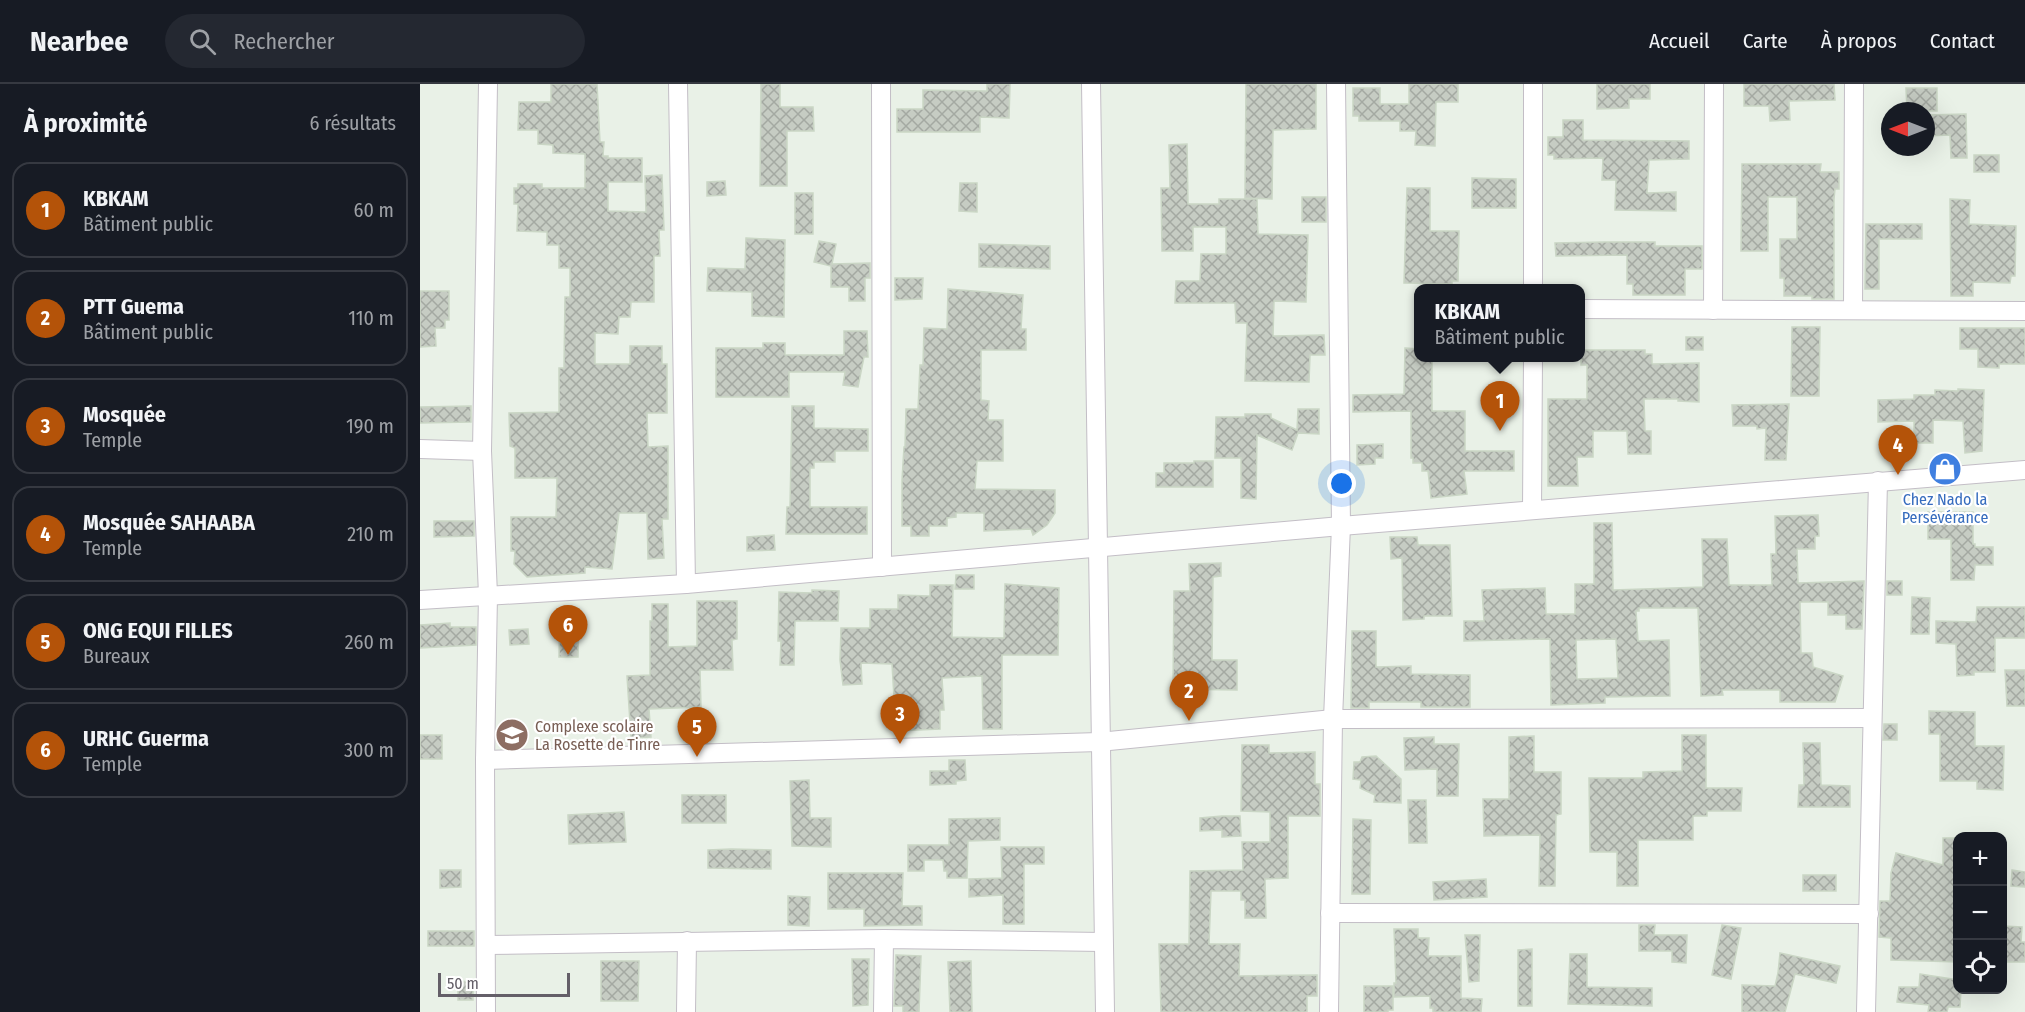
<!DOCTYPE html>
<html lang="fr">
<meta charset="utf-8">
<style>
:root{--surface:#171b24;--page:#242831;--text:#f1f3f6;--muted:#9ea1a6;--line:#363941;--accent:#b45309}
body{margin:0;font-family:"Fira Sans Condensed",sans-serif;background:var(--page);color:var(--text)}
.controls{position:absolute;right:18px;bottom:18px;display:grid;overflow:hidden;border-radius:12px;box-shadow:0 6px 24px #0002}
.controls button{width:54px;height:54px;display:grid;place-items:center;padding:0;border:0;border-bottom:2px solid var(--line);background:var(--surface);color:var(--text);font:30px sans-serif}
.compass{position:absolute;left:1461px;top:18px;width:54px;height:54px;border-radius:50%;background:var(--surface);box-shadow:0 6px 24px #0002;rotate:270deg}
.scale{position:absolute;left:18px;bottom:15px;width:132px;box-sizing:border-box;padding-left:6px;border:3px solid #645f68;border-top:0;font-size:16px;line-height:21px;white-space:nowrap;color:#645f68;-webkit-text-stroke:4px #fff;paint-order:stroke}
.you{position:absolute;left:922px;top:400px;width:21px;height:21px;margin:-15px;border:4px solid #fff;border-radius:50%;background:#1a73e8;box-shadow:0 0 0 9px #1a73e833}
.badge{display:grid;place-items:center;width:39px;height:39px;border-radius:50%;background:var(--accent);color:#fff;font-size:20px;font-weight:700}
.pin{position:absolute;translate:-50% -50px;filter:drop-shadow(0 2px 3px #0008)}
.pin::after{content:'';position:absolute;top:32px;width:21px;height:18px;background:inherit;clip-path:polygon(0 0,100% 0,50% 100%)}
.popup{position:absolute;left:994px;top:200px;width:171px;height:78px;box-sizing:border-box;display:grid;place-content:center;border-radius:12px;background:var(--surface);filter:drop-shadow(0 2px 4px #0005);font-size:20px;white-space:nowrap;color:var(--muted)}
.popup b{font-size:22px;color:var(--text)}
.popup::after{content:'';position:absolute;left:50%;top:100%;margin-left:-12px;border:12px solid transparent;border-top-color:var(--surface)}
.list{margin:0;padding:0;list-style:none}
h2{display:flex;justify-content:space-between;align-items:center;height:78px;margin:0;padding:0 24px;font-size:26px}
h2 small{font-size:20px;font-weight:400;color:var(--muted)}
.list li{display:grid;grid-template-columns:39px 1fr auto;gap:18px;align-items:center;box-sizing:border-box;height:96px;margin:0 12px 12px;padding:0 12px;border:2px solid var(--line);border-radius:18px}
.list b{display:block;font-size:22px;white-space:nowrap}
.list p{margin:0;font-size:20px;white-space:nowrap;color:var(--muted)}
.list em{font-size:20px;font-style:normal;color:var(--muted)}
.icon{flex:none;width:33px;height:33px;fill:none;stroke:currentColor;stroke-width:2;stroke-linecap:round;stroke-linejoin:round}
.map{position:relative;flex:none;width:1605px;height:928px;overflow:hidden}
header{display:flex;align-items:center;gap:36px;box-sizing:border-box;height:84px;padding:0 30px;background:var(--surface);border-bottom:2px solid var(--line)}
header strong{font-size:28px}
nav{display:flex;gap:33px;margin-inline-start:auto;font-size:21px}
.search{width:420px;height:54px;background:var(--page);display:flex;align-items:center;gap:15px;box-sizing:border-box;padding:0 21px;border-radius:33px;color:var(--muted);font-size:22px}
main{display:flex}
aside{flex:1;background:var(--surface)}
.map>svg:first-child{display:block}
.building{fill:url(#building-cross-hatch);stroke:#cad6c5;stroke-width:1.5;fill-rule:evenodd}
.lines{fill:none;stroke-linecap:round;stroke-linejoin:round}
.street-casing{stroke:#c3bec6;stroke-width:20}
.street{stroke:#fff;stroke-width:18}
.labels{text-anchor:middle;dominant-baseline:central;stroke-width:4.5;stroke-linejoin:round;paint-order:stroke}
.shop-label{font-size:16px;fill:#366cbe;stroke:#fff}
.education-label{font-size:16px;fill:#785e54;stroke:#fff;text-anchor:start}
</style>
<header>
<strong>Nearbee</strong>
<div class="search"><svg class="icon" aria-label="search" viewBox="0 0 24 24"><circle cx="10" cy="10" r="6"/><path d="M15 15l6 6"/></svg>Rechercher</div>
<nav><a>Accueil</a><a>Carte</a><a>À propos</a><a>Contact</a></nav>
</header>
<main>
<aside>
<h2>À proximité<small>6 résultats</small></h2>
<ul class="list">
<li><span class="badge">1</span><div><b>KBKAM</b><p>Bâtiment public</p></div><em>60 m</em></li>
<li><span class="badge">2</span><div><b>PTT Guema</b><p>Bâtiment public</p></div><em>110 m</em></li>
<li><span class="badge">3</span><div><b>Mosquée</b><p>Temple</p></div><em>190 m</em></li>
<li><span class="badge">4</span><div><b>Mosquée SAHAABA</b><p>Temple</p></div><em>210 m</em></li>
<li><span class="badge">5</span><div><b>ONG EQUI FILLES</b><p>Bureaux</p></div><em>260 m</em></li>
<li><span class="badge">6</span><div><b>URHC Guerma</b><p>Temple</p></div><em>300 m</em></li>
</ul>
</aside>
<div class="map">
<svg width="1605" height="928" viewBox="0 0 1605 928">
<defs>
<pattern id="building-cross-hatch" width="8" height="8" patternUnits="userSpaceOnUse" patternTransform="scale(1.5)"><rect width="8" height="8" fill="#c6ccc3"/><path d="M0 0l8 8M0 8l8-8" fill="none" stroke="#a4a9a2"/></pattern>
</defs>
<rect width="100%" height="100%" fill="#e9f1e7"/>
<!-- building -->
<g class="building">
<path d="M131 0H177L180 58H184L183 72H188V74H222V98H188V127L226 128 225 92 242 91 244 146H239L240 172H234V218H211L210 233H199L198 250 175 249V280H210V262H242V280H247V329H227L228 363 248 362V435H242L244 474 228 475 227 429H199L192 485 165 483V489L107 493 94 480 95 467H91V433H136L137 394H95V364L90 362 89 329 139 328V284H144L145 213H150V184H139V161H127V148L97 147 98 120H94V104H98V100H122V104H165V70L133 69V61L118 60V46H98L99 18H131Z"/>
<path d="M341 0H360V23H393L394 47H367V102H340Z"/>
<path d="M567 0H590L589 34 560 33V48H477V25H503V6L567 7Z"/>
<path d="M826 0H896V45L853 46 852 115 825 114Z"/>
<path d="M989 0H1038V18H1016L1015 62 995 61 996 47H980V37H939V32H933V4H960V20H989Z"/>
<path d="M1177 0H1230V15H1209V24L1177 25Z"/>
<path d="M1324 0H1414L1415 16 1369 17 1370 36 1350 37 1349 22H1324Z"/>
<path d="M1486 4H1517V27H1487Z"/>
<path d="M1546 30 1547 74H1531L1530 51 1506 52V31Z"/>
<path d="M1143 36H1163V56L1269 57V75L1229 76 1227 109 1256 108V127L1195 126 1196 96H1182L1183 74 1134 75V71H1128V53H1143Z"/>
<path d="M767 60 768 120H799V115H837L838 150 888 151 886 218 854 217 853 252 904 251 905 271H890L889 298 825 297 827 239H816L815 219H755L756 197H780L781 170H806V143H773V167H742L741 104H750L749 61Z"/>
<rect x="1554" y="71" width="25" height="17"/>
<path d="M1322 80H1401L1400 88H1419V105H1415L1414 115V215H1392V212H1364V194H1360V155H1377V113H1348V167H1321Z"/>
<path d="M1052 94 1096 95V124H1052Z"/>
<path d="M305 97 306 111 287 112V98Z"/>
<path d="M540 99H557V128L539 127Z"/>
<path d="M987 104H1010V147H1039L1038 197H1032V200L984 199Z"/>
<rect x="375" y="109" width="18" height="41"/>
<rect x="882" y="113" width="24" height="25"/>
<path d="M1530 115 1550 116 1549 140 1596 142 1595 192H1591L1590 199 1553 198V212H1531Z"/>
<path d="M1446 140H1502V155H1459V205H1445Z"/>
<path d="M326 154 365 156 364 233 332 232V208L287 207 288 184 325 185Z"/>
<path d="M399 157 416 160 412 180 450 179V194H445V217H429V203H411V182L394 178Z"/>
<path d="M1185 158H1235V162H1282V185H1265V211H1213V200H1207V171L1136 172 1135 159Z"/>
<path d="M559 160 630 162V185L559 183Z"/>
<path d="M475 194H503L502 215 475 216Z"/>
<path d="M528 205 603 211 601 245H606V266H561V316L569 317 568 336H583V377H557L555 405 635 406V429L627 441 613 451 611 445 564 447V429H536V433L527 434V442H509V452H491V442H482V396L484 363H485L486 325H498L500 281H503L504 244 527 245Z"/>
<path d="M0 207H29V236H25V244H15L16 262 0 263Z"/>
<path d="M1372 243H1400L1399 312H1371Z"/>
<path d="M1540 244H1605V280H1579V284L1558 283V265H1540Z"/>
<path d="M424 247H447L448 273H444L438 303 423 301 425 288H369V313H296V264H343V259H365V271H424Z"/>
<rect x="1266" y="253" width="17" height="13"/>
<path d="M985 264 999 265V273H1012V327H1045V367H1094V387H1044L1047 410 1011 414 1008 387H1002V379H993V374H991V327L933 328V311L984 310Z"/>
<path d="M1161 266H1225V270H1232V280L1279 279V318L1258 317V315H1224L1225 347H1231V370H1208L1207 347H1173V373H1157L1158 402H1128V315H1167V281H1161Z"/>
<path d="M1538 305 1564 306 1562 367 1545 369 1543 337 1513 336V359H1494V337L1458 338V316L1494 315V311H1515V306L1538 307Z"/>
<path d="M1369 320 1366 376H1345L1346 344 1337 345V342H1313L1312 321Z"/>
<path d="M51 322V338L0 339V323Z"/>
<path d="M372 322H394V344L448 345V367H415V378H394V384H390V423H447V450H366L367 423H370Z"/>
<path d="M878 325H899V350L878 349 872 366 837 351 836 415 821 414V374H795L796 333H825V330H851V334L877 346Z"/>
<path d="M963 360V374H955V380L937 381V361Z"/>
<path d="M774 377H793V403H736V389H744V379H774Z"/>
<path d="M1508 428H1553V460H1555V463H1573V481H1555L1554 496H1531V455H1508Z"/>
<path d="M1398 431 1399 452H1395V465H1377L1378 499 1444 497 1442 545H1426V531H1408V518H1380L1381 569H1392L1393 583 1423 592 1415 618H1360V606H1302L1303 611 1281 612 1278 524H1219V527H1216L1218 557 1249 556 1250 612 1185 613V619L1131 621 1130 555 1044 557V537H1064L1062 506 1125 504 1126 530H1155V500H1174V439H1192L1193 506 1283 503 1282 455H1307L1309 501H1352L1351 470H1356L1355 432ZM1196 555 1198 594 1157 595 1156 556Z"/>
<path d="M14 437H54V452L14 453Z"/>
<path d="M354 451 355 466 327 467V453Z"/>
<path d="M970 453H997L998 461H1030L1032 532H1004V535L983 536 982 474 971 475Z"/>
<path d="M801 479V492L793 493 792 576H817V606L753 605 754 507H770L769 480Z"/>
<path d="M536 491H554V505H535Z"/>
<rect x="1467" y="497" width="15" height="14"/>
<path d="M585 500 639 504 638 571H582V645H563L562 592 522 594 524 626H520V645L476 647 472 580 441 579 442 600 423 601 420 576 421 544H450V525H478V511L510 512V501H533L532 553 584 554Z"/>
<path d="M392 506 419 507 418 537H375L374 581H360L361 557H358L359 508 392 509Z"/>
<path d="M1492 513 1510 514 1509 550H1491Z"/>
<path d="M277 517H317V555L312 556 313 586H280L281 623 229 625 231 653 211 654 207 592 230 591V537H232V520H248V563L277 562Z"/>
<path d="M1557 523H1605V554H1575V588H1554V591L1537 592 1536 560 1516 559V537L1556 538Z"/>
<path d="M140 526H159L158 573H139Z"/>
<path d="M30 539V543H56V561L0 564V541Z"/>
<path d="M108 545 109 560 90 561 89 546Z"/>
<path d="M932 547H956V583L991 582V590L1050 591V623H1001V618H949V624H931Z"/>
<path d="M1585 586H1605V622H1587Z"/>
<path d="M1509 627 1555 628V662H1584L1583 706 1557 705V697H1520V650H1509Z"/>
<path d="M1464 640H1477V656H1463Z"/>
<rect x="0" y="651" width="22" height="24"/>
<path d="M1262 651H1286V704H1322L1321 727H1287V732H1273V756H1218V802H1197V768H1170L1169 694H1223V688L1262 687Z"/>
<path d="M1114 652V688H1141V730L1136 731 1135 802H1119L1120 751 1064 752 1063 715H1089V653Z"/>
<path d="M1014 653V660H1039L1038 712H1017V685L985 686 984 654Z"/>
<path d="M1383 659H1400L1401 701 1430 702V723H1378L1379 701H1384Z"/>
<path d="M822 661H849V669L895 668V700H900V732H868V794L845 795 846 834H825V816H821V807H791L789 860H820L819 892 897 891V912H887V928H741L739 860H769L770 787 823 786 822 758H850V728L821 727Z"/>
<path d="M956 672 981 695V719L954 718 955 711 940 704 941 696 933 695 934 678H940L942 673Z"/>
<path d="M529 676H545L546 696 536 697V700L510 701V687H529Z"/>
<path d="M389 696 390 734H411V763L372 762 370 697Z"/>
<rect x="262" y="711" width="44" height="28"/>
<path d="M988 716H1006L1007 759H989Z"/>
<path d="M204 728 206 758 149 760 148 731Z"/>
<path d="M802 732H820L821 752 802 753V746L780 747V734Z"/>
<path d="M580 734V756L548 757 547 794H527V787H524L523 776H504V787H488V761H529V735Z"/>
<path d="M933 735 951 736 950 810H932Z"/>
<path d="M1523 754H1538V878L1471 876V854L1459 853 1460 817H1470L1471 789 1476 769 1523 781Z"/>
<path d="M581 763H624V780H604V840H583V811L549 813V795L582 794Z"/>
<path d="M311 765 351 766V785L288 784V766Z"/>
<path d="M20 786H41V803L20 804Z"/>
<path d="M1592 786 1605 788V803L1591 802Z"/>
<path d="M408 789H483L482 822H502V841L444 842V825H408Z"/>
<rect x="1383" y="791" width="33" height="16"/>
<path d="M1066 795 1067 813 1014 816 1013 798Z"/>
<path d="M368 812 390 813 389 842 368 841Z"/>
<path d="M1219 841H1235L1234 851H1267L1266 879 1252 878V867H1219Z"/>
<path d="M1302 841 1321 844 1311 895 1292 891Z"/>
<path d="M1582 842 1602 843 1601 858H1605V878H1582Z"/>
<path d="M974 845H998V854H1009L1008 872H1041V914L1062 915 1061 928H1013V924H1010V912L974 913V899H976Z"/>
<rect x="8" y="847" width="46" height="15"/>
<path d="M1045 851H1060L1059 897 1049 898Z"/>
<path d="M1112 865V922H1098V866Z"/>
<path d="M1360 869 1420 882 1416 899 1375 890 1365 928H1322V901L1355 902 1358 889Z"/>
<path d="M1150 870H1167V903L1232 904V922L1148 920Z"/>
<path d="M476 871 501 872 499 928H483V922H474Z"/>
<path d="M432 875H449L448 921 433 922Z"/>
<path d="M181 877H219L218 917H181Z"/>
<path d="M551 877 552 928H530L528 878Z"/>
<path d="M1500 890 1538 896V906H1541L1540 923H1528L1527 928H1508L1509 921 1477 918 1479 903H1499Z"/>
<path d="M38 897 53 898V916H38Z"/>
<path d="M944 902H973V926H968V928H944Z"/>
</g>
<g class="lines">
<!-- street casing -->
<g class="street-casing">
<g id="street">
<path d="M258 0 266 500"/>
<path d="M461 0 462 483"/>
<path d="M671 0 685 928"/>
<path d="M1113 0V204"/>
<path d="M1161 225 1605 227"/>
<path d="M1433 225 1434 0"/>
<path d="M1293 226 1294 0"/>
<path d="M0 365 62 367"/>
<path d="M1112 426 1113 274"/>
<path d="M0 516 266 500 921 442 1605 386"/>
<path d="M65 676 679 658 913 635 1452 634"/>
<path d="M910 829 1449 830"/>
<path d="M66 861 464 855 683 858"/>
<path d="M66 928 65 676 68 511 62 367 68 0"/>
<path d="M266 928 267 857"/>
<path d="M463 928 464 855"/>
<path d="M909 928 913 635 921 442 916 0"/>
<path d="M1446 928 1458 397"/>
</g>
</g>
<!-- street -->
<use href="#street" class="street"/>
</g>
<!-- icons -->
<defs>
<g id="shop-disc" transform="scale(1.725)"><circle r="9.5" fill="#3f7fe0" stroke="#fff"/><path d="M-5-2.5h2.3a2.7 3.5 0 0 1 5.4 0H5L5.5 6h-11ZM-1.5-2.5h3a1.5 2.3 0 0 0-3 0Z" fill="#fff"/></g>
<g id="school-disc" transform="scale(1.725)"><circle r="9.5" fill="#8d6e63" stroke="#fff"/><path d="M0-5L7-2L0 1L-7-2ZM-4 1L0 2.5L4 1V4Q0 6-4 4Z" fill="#fff"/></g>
</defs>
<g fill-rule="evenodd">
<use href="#shop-disc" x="1525" y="385"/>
<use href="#school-disc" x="92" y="651"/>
</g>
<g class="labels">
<!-- shop labels -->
<g class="shop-label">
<text x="1525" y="415">Chez Nado la<tspan x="1525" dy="18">Persévérance</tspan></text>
</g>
<!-- education labels -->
<g class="education-label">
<text x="115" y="642">Complexe scolaire<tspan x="115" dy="18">La Rosette de Tinre</tspan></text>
</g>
</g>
</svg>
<div class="controls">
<button>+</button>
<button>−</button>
<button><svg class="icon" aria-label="locate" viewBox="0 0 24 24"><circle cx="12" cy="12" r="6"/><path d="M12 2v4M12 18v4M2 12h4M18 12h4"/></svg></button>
</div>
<svg class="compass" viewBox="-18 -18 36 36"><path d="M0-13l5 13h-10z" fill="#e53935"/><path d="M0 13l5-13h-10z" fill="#9ea1a6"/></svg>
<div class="scale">50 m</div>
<div class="you"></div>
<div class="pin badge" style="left:1080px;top:347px">1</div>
<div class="popup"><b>KBKAM</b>Bâtiment public</div>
<div class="pin badge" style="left:769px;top:637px">2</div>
<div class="pin badge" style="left:480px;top:660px">3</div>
<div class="pin badge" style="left:1478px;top:391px">4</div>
<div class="pin badge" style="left:277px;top:673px">5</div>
<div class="pin badge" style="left:148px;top:571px">6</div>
</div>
</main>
